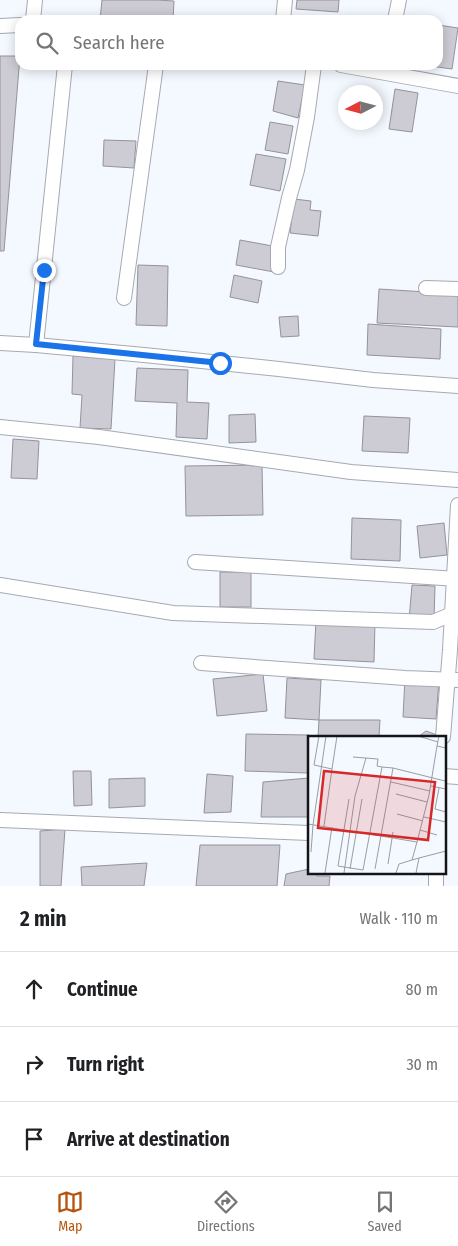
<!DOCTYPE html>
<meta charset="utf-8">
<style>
:root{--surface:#fff;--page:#f6f6f6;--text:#202124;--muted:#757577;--line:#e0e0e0;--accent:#b45309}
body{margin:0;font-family:"Fira Sans Condensed",sans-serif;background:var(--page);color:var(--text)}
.compass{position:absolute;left:338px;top:85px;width:45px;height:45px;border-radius:50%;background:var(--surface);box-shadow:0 2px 12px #0003;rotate:264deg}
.stop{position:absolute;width:15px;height:15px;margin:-11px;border:4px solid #1a73e8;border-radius:50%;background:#fff}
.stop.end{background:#1a73e8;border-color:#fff;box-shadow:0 1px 5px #0008}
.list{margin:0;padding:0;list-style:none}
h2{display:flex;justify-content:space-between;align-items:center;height:65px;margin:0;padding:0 20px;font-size:21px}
h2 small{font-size:16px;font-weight:400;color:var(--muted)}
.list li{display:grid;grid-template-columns:32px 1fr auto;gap:15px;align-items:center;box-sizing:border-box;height:75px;padding:0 20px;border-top:1px solid var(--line)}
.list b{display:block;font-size:19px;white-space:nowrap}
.list em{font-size:16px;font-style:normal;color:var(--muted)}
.icon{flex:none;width:28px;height:28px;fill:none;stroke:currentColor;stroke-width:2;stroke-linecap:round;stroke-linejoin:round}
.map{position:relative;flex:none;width:458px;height:886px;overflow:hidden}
.search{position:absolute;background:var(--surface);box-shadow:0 2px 12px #0003;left:15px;right:15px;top:15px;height:55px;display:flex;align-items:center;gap:12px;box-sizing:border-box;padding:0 18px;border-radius:15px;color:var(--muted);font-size:19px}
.sheet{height:290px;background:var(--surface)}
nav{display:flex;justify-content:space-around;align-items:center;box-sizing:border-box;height:70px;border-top:1px solid var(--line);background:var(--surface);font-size:14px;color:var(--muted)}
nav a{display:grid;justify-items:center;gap:2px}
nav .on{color:var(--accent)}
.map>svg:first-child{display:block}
.building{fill:#cdcbd3;stroke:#95939a}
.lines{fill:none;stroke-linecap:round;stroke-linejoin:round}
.street-casing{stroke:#a6aab0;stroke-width:16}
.street{stroke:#fff;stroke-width:14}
.route{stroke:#1a73e8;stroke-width:6}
.inset-road{fill:none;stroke:#9a9da2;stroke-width:1}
.view{fill:#d62828;fill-opacity:0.15;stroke:#d62828;stroke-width:2.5}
.inset-edge{fill:none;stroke:#141517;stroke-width:2.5}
</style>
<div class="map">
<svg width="458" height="886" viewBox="0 0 458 886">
<rect width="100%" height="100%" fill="#f4f8ff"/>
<!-- building -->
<g class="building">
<path d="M102 0H157L174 1 173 20H100Z"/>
<path d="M297 0H339L338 12 296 9Z"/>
<path d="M438 25 458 28 452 69 423 65H438Z"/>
<path d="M0 56H20L4 251H0Z"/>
<path d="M278 81 305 85 298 118 273 111Z"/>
<path d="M395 89 418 93 412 132 389 129Z"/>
<path d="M270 122 293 126 288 154 265 150Z"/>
<path d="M104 140 136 141 134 168 103 166Z"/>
<path d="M256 154 286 159 280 191 250 185Z"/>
<path d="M294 199 311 201 310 210 321 211 318 236 290 233Z"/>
<path d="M240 240 278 247 274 272 236 265Z"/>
<path d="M138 265 168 266 167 326 136 325Z"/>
<path d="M234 275 262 281 258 303 230 297Z"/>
<path d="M379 289 458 294V327L377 323Z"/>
<path d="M298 316 299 336 281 337 279 317Z"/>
<path d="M368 324 441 329 440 359 367 355Z"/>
<path d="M73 356 115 359 111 429 80 428 82 395 72 394Z"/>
<path d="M137 368 188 370 187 402 209 403 207 439 176 437 177 403 135 401Z"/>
<path d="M255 414 256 442 229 443V415Z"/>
<path d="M364 416 410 418 408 453 362 451Z"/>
<path d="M13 439 39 441 37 479 11 478Z"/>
<path d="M262 465 263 515 186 516 185 466Z"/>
<path d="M352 518 401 520 400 561 351 559Z"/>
<path d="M444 523 447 555 420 558 417 526Z"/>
<rect x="220" y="572" width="31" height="35"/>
<path d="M412 585 435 586 434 620H409Z"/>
<path d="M316 620 375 622 374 662 314 659Z"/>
<path d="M263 674 267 711 217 716 213 679Z"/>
<path d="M287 678 321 680 319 720 285 718Z"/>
<path d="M405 678 439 680 436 719 403 717Z"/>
<path d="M319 720H380L379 737H318Z"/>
<path d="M426 731 437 735V737H418Z"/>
<path d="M246 734 309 735 308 773 245 771Z"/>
<path d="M73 771H91L92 805 74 806Z"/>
<path d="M207 774 233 776 231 812 204 813Z"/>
<path d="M145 778V806L109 808V779Z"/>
<path d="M309 778V817H261L263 782Z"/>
<path d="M65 829 61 886H40V831Z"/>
<path d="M200 845H280L277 886H196Z"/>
<path d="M147 863 144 886H82L81 867Z"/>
<path d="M309 869V872H317V876H330L329 886H284L286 874Z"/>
</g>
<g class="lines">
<!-- street casing -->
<g class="street-casing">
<g id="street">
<path d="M33 20 35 0"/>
<path d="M283 20 285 0"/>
<path d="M395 20 399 0"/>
<path d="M0 26 20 25"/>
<path d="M341 65 458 86"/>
<path d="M278 267V247L289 198 297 170 307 117 314 65"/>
<path d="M426 288 458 289"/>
<path d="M124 298 156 65"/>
<path d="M0 343 36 345 144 355 279 369 373 380 458 386"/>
<path d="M36 345 65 65"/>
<path d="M0 427 99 437 351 472 458 480"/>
<path d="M195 562 458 579"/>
<path d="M0 585 173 613 433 622 452 614 458 615"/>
<path d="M201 663 405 678 458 680"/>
<path d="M443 737 450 650 458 505"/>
<path d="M444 776 458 777"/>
<path d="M0 820 309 833"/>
<path d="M436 886V872"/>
</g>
</g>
<!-- street -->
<use href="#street" class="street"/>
</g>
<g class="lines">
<!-- route -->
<path class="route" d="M44 270 36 344 220 363"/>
</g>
<!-- overview -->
<g transform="translate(308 736)">
<rect width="138" height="138" fill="#f4f8ff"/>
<path class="inset-road" d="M11 0 6 29 24 33 16 90M110 0 130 6M131 0 129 10 138 12M45 21 70 23 69 30 74 31M24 33 29 0M83 46 122 55M123 50 138 53M131 52 127 73 138 76M88 58 119 66M41 63 30 130 55 134 74 31 85 32M89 78 115 85M116 81 138 86M0 88 109 106 104 124 91 128 88 137M5 89 18 0M112 94 129 99M109 106 121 59 129 10M3 116 5 89M111 122 138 115M104 124 111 122 108 137M80 128 85 96M42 133 54 63M67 133 85 32 137 45 138 42M17 137 24 91M36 137 47 60 58 22"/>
<path class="view" d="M16 35 127 46 120 104 10 92Z"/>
<rect width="138" height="138" class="inset-edge"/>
</g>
</svg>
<svg class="compass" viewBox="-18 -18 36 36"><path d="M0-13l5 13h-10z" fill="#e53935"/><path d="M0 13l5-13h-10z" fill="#757577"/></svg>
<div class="stop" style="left:220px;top:363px"></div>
<div class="stop end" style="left:44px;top:270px"></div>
<div class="search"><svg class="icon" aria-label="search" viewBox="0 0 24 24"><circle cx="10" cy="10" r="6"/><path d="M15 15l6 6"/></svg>Search here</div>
</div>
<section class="sheet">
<h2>2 min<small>Walk · 110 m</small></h2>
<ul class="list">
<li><svg class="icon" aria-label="ahead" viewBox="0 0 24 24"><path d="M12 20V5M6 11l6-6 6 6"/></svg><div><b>Continue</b></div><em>80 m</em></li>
<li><svg class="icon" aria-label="right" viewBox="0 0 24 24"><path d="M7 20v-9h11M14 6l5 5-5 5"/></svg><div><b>Turn right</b></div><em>30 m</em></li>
<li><svg class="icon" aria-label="arrive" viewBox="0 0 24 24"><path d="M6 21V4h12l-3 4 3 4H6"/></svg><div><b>Arrive at destination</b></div></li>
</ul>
</section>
<nav>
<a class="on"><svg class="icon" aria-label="map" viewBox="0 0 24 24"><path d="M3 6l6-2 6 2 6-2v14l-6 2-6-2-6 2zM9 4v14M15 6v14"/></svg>Map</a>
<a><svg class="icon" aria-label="directions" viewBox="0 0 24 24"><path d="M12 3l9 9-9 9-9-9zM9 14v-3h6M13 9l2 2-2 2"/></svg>Directions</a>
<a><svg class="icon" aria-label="saved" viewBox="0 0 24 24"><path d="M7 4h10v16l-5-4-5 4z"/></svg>Saved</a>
</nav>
